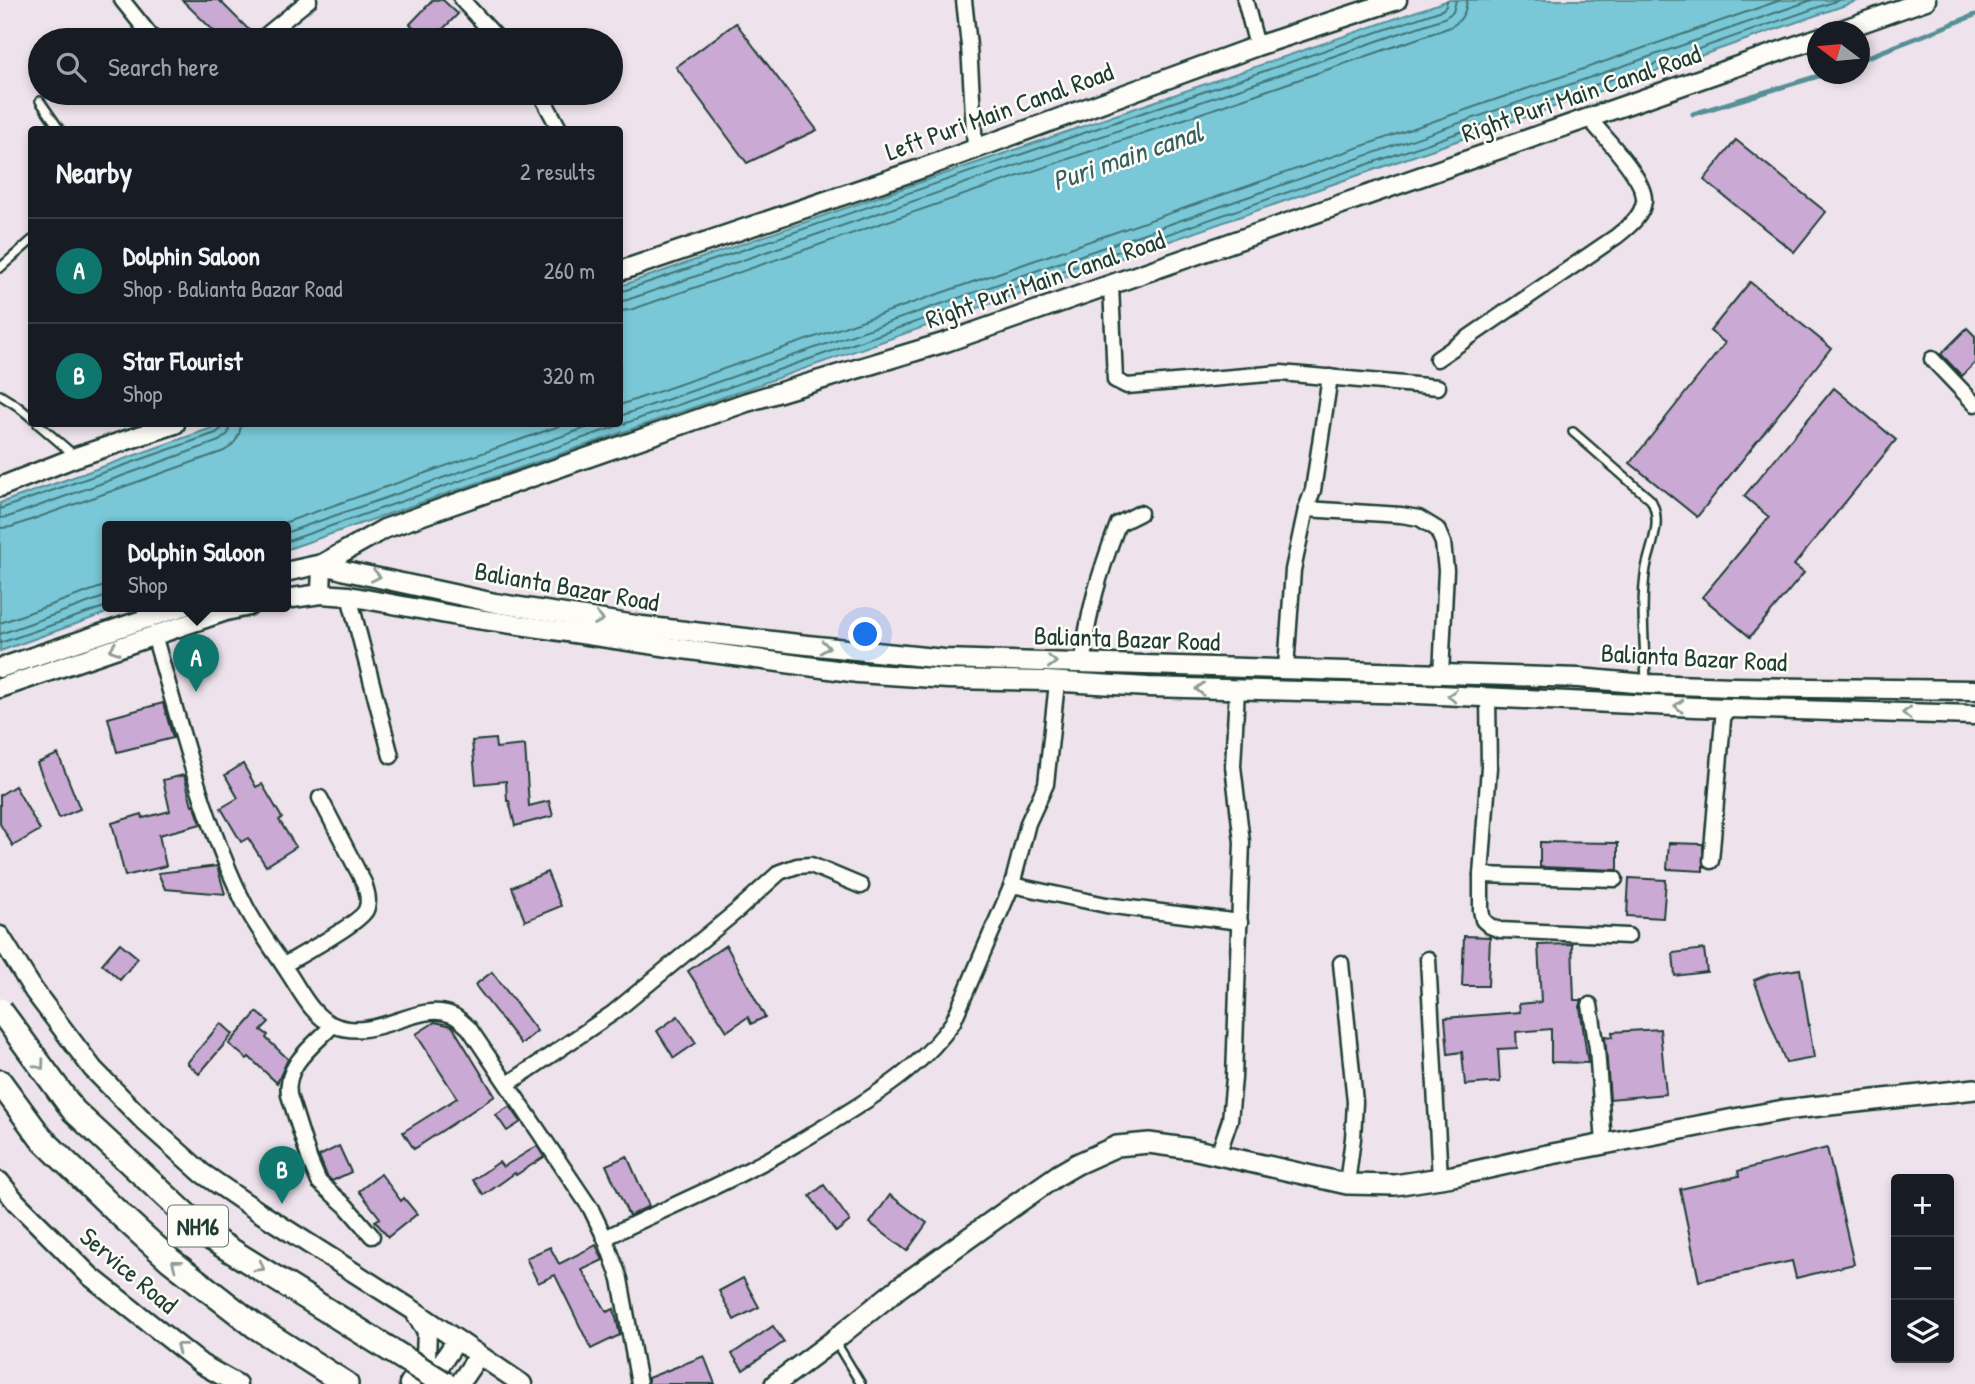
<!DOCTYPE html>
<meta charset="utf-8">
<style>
:root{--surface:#171b24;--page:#242831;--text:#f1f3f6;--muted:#9ea1a6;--line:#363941;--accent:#0f766e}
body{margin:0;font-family:"Patrick Hand",sans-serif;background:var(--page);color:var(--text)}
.controls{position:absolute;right:21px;bottom:21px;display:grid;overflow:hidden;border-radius:7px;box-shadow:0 4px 10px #0003}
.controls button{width:63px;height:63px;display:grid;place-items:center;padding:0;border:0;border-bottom:2px solid var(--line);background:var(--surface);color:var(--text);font:35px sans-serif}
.compass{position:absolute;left:1807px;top:21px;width:63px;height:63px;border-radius:50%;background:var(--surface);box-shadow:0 4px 10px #0003;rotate:286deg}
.you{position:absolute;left:866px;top:635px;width:24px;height:24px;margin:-18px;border:5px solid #fff;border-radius:50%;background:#1a73e8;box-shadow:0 0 0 10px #1a73e833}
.badge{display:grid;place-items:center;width:46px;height:46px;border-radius:50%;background:var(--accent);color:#fff;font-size:23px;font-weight:700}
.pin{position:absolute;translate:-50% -58px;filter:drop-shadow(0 2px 4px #0008)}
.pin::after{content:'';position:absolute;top:37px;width:24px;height:21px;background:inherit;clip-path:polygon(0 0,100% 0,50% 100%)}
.popup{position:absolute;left:102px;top:521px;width:189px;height:91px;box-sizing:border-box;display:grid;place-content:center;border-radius:7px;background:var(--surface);filter:drop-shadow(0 2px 5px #0005);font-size:23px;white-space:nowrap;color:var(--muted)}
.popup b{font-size:26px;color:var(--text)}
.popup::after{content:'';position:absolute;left:50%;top:100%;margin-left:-14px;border:14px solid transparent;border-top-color:var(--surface)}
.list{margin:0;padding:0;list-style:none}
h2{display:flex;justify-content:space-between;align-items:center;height:91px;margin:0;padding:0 28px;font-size:30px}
h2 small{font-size:23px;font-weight:400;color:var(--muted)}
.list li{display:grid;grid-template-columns:46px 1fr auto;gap:21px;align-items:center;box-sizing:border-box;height:105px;padding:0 28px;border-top:2px solid var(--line)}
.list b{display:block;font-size:26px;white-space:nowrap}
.list p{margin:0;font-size:23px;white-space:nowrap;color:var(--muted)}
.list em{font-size:23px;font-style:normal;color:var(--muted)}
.icon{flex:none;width:38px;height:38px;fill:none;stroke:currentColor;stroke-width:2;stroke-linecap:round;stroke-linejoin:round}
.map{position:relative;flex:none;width:1975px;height:1384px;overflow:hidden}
.search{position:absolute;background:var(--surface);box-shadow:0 4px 10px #0003;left:28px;top:28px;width:595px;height:77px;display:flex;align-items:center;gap:18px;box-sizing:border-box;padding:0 24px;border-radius:38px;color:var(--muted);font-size:26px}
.panel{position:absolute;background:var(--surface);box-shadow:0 4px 10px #0003;left:28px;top:126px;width:595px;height:301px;border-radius:7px}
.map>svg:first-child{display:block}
.water{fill:#7ac8d7;stroke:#569096;stroke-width:2}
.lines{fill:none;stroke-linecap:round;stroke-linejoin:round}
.shore{stroke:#437575;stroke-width:2}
.stream{stroke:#569096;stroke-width:5}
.building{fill:#caa9d4;stroke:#1f3d34;stroke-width:2}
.service-casing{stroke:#1f3d34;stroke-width:12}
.minor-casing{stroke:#1f3d34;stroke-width:19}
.tertiary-casing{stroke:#1f3d34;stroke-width:23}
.secondary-casing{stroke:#1f3d34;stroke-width:24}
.trunk-casing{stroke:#1f3d34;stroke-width:28}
.service{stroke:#fdfcf7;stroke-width:7}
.minor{stroke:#fdfcf7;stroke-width:14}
.tertiary{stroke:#fdfcf7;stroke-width:18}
.secondary{stroke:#fdfcf7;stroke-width:19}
.trunk{stroke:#fdfcf7;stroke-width:23}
.trunk-bridge-casing{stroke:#1f3d34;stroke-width:28;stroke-linecap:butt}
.trunk-bridge{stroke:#fdfcf7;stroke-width:23}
.oneway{stroke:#8e9c96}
.labels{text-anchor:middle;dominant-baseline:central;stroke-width:5;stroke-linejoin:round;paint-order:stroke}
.shield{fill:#fdfcf7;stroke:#62766e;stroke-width:2}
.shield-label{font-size:24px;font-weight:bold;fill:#1f3d34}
.street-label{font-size:26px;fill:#1f3d34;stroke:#fdfcf7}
.water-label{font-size:28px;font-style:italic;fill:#36605d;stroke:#fdfcf7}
</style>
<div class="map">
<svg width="1975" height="1384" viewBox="0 0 1975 1384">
<rect width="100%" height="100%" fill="#eee3ec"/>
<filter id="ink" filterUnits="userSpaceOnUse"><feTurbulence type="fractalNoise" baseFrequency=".0143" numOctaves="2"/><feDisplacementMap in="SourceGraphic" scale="14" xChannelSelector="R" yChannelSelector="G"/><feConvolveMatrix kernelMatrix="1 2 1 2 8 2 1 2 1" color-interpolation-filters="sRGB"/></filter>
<g filter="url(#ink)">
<!-- water -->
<path class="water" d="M1449 0H1860L285 550V526H107V606H126L0 651V503L223 424H620V286Z"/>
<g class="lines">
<!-- shore -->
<g class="shore">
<path d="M620 292 1442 10 1446 6 1447 0"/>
<path d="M620 301 627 300 1444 18 1453 12 1456 0"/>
<path d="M620 311 630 310 1448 28C1460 23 1466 14 1467 0"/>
<path d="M620 405 1781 0"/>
<path d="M620 416 1812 0"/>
<path d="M0 509 216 433 221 429V424"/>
<path d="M0 518 8 517 219 441 228 434 230 424"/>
<path d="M275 526 565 424"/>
<path d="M0 528 11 527 224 451C235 445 240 436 241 424"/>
<path d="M285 533 597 424"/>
<path d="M285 542 1839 0"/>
<path d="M0 623 107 585"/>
<path d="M0 634 107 596"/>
<path d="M0 643 107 606"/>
</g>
<!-- stream -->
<g class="stream">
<path d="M1860 60 1975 15"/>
<path d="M1693 114 1825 74"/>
</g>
</g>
<!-- building -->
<g class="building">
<path d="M182 0H219L253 34 251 40H223Z"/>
<path d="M433 0H443L458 14 432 40H427L410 24Z"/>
<path d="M736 23 817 130 747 163 676 67Z"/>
<path d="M1736 140 1826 212 1794 252 1704 180Z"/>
<path d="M1750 282 1831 348 1697 517 1630 463 1725 343 1710 331Z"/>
<path d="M1967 328 1975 336V363L1962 376 1941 354Z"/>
<path d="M1834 388 1896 440 1794 565 1804 573 1750 637 1702 597 1769 517 1744 496Z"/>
<path d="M163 703 173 738 117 752 108 718Z"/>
<path d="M495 739 496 748 525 745 529 806 549 801 553 816 515 826 509 801H507L506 781 476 784 472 741Z"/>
<path d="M58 754 80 809 59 818 37 763Z"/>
<path d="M243 764 256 787 262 784 282 818 279 820 296 847 266 866 248 838 241 842 221 808 238 798 225 775Z"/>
<path d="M184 775 192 805 194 804 201 824 159 835 166 866 125 876 112 823 142 814 143 818 170 811 163 780Z"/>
<path d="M15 786 40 830 13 846 0 824V795Z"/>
<path d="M1540 842 1618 843V870L1540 867Z"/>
<path d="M1669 843 1703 844V871L1667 869Z"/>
<path d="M217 866 225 894 165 889 158 873Z"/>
<path d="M547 872 561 906 525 921 512 887Z"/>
<path d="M1629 878 1666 880 1663 918 1627 916Z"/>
<path d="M1464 936 1490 937 1488 986H1462Z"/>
<path d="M120 943 138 958 120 980 102 964Z"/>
<path d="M1572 944 1574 1000H1582L1580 1007 1588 1063 1551 1062V1029L1516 1032 1517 1048 1498 1049 1500 1082 1465 1085 1462 1052 1448 1054 1445 1018 1520 1012 1519 1004 1541 1002 1538 945Z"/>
<path d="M726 945 765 1017 751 1024 748 1017 727 1031 688 971Z"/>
<path d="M1704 949 1707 972 1675 976 1673 953Z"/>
<path d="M1800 969 1814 1058 1786 1063 1754 980 1769 974Z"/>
<path d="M492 972 537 1031 521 1044 475 985Z"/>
<path d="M257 1012 269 1022 261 1030 268 1035 266 1038 288 1059 277 1083 249 1057 247 1059 229 1044Z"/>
<path d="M678 1016 696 1043 674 1058 657 1031Z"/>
<path d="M435 1022 452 1026 495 1096 414 1149 403 1132 457 1098 416 1034Z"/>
<path d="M221 1023 233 1034 199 1074 187 1063Z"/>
<path d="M1660 1029 1666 1094 1610 1099 1605 1036 1613 1037 1612 1032Z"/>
<path d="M510 1106 521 1122 507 1131 496 1115Z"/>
<path d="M339 1146 351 1172 332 1181 327 1176 319 1156Z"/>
<path d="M537 1146 544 1157 516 1175 515 1173 484 1195 473 1180 499 1162 503 1167Z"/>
<path d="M1827 1148 1854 1264 1796 1278 1792 1261 1699 1281 1680 1189 1739 1176 1738 1171Z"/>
<path d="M627 1156 649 1206 629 1216 606 1165Z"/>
<path d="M381 1174 401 1201 404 1198 417 1214 388 1237 375 1221 380 1218 359 1191Z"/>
<path d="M824 1185 850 1221 836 1232 810 1196Z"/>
<path d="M890 1195 927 1223 907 1251 870 1223Z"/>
<path d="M596 1245 603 1260 582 1270 607 1312 614 1309 620 1335 591 1349 555 1275 538 1283 526 1258 550 1247 559 1264Z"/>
<path d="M743 1278 759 1307 734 1320 719 1291Z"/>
<path d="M773 1326 784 1342 743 1370 732 1354Z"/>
<path d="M704 1356 715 1384H648V1378Z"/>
</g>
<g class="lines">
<!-- service casing -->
<g class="service-casing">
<g id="service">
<path d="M40 101 60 130"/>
<path d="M0 268 32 240"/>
<path d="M0 395 16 405 32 418"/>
<path d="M38 424 74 455"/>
<path d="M1573 432 1651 500C1663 522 1651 545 1646 568 1640 604 1645 647 1646 683"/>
<path d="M835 1341 861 1384"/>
</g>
</g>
<!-- minor casing -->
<g class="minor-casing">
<g id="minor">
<path d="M122 0 154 40"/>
<path d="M462 0 499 40"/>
<path d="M964 0 969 46 975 148"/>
<path d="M1245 0 1257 46"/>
<path d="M260 40 309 0"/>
<path d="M540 93 560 130"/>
<path d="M1111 285 1115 380 1127 386 1281 373 1438 387"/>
<path d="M1437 359 1617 236C1628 227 1642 217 1644 201 1646 179 1603 136 1589 118"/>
<path d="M1932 359 1975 404"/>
<path d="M1306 509 1401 515 1419 518 1437 529 1443 543 1446 570 1441 675"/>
<path d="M349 596 391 756"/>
<path d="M154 635C181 727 203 821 246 907 258 930 275 952 289 974 301 992 312 1016 333 1025 377 1043 417 1000 452 1015 458 1017 464 1024 469 1028L591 1209 605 1238 620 1279 639 1384"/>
<path d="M1083 664C1086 615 1101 569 1118 524L1140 513"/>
<path d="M1286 668 1293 570 1306 509 1313 490 1330 377"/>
<path d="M1488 697 1489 767 1481 875V910L1483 920 1490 926 1500 930 1628 936"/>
<path d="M1711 861 1724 708"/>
<path d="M1481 875 1615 879"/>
<path d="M1012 885 1106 905 1240 922"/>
<path d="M1428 959 1440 1178"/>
<path d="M1341 963 1355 1102 1353 1138 1347 1184"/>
<path d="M284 965C299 956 360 923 366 910 370 901 367 892 364 883L320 798"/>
<path d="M1590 1005 1597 1048 1604 1144"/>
<path d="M333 1025C314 1045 284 1065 289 1095L310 1161 319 1182 346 1206 372 1236"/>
<path d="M508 1084 613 1013 738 910 780 872 797 866 811 865 861 886"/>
<path d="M1218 1155 1230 1120 1234 1078 1242 842 1233 766 1237 690"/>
<path d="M605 1238C652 1214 700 1195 746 1171 783 1153 818 1131 853 1109 891 1085 927 1060 953 1022L1012 885 1028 823 1046 784 1057 683"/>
</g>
</g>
<!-- tertiary casing -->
<g class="tertiary-casing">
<g id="tertiary">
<path d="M1836 32 1926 0"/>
<path d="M620 271 923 168 1257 46 1397 0"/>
<path d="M0 487 76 457 175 424"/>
<path d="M285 572 322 564 346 571 495 603 642 626 807 645 944 659 1579 678 1646 684 1733 687 1975 690"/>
<path d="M321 594 322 564 384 529 437 510 747 402 946 342 1818 38"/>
<path d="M285 599 321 594 349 596 457 616 683 649 858 673 948 679 1047 681 1148 687 1418 694 1695 707 1975 715"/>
<path d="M0 668 184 606"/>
<path d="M0 688 226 611 249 606"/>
<path d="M0 936 34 991 93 1069 144 1121 202 1173 259 1212 413 1310 522 1384"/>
<path d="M0 1182 16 1202 90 1276 201 1364 237 1384"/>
<path d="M409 1384 426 1357 427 1331 417 1316"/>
<path d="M427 1384 457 1340"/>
<path d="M459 1384 479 1355"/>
</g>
</g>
<!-- secondary casing -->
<g class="secondary-casing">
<path id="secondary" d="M775 1384 834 1340 900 1287 1012 1207 1058 1175 1077 1164 1117 1146 1149 1143 1192 1149 1347 1184 1395 1185 1453 1176 1547 1155 1734 1119 1784 1110 1975 1089"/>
</g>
<!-- trunk casing -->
<g class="trunk-casing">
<path id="trunk" d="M0 1082 41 1138 115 1210 170 1260 255 1326 346 1384"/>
</g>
<!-- service -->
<use href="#service" class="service"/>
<!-- minor -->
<use href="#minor" class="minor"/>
<!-- tertiary -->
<use href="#tertiary" class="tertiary"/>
<!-- secondary -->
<use href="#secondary" class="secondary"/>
<!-- trunk -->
<use href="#trunk" class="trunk"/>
<!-- trunk-bridge casing -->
<g class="trunk-bridge-casing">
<path id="trunk-bridge" d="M0 1010 74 1111 211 1238 445 1384"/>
</g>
<!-- trunk-bridge -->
<use href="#trunk-bridge" class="trunk-bridge"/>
</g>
<!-- one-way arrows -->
<defs><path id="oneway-chevron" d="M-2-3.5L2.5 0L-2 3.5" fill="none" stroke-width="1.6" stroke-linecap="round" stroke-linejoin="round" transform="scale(1.75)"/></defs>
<g class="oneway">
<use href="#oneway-chevron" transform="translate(376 576) rotate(11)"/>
<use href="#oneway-chevron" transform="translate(599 619) rotate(9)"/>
<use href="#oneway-chevron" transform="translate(825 647) rotate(5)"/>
<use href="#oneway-chevron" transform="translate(114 649) rotate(161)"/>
<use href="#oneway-chevron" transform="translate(1052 662) rotate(2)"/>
<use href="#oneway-chevron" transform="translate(1200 689) rotate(-178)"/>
<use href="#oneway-chevron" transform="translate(1452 696) rotate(-177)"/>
<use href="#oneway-chevron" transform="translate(1679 706) rotate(-177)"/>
<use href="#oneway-chevron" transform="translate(1907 713) rotate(-178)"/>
<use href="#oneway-chevron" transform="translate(40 1065) rotate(54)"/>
<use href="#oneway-chevron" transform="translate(176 1264) rotate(-142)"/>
<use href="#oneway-chevron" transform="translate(260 1267) rotate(31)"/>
<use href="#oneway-chevron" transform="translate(180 1347) rotate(-142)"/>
</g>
</g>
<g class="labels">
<!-- shield labels -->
<rect class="shield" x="168" y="1205.5" width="60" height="41" rx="5"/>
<g class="shield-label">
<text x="198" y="1226">NH16</text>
</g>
<!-- street labels -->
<g class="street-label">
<text transform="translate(1581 93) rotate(-19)">Right Puri Main Canal Road</text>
<text transform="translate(999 111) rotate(-20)">Left Puri Main Canal Road</text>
<text transform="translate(1045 279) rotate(-19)">Right Puri Main Canal Road</text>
<text transform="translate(567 586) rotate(10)">Balianta Bazar Road</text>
<text transform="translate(1127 638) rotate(2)">Balianta Bazar Road</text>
<text transform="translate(1694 657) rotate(3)">Balianta Bazar Road</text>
<text transform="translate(129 1270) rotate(40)">Service Road</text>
</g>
<!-- water labels -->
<g class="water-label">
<text transform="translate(1127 156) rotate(-19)">Puri main canal</text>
</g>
</g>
</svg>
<div class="controls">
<button>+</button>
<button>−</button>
<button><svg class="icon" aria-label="layers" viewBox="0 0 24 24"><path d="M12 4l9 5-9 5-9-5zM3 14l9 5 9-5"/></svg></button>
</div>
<svg class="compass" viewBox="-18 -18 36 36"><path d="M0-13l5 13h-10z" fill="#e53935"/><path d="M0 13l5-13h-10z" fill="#9ea1a6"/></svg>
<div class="you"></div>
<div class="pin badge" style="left:196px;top:692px">A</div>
<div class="popup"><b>Dolphin Saloon</b>Shop</div>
<div class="pin badge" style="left:282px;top:1204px">B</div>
<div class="search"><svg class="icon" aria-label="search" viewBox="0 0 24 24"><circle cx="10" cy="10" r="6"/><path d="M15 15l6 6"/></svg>Search here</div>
<section class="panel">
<h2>Nearby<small>2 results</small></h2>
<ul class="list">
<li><span class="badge">A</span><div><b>Dolphin Saloon</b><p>Shop · Balianta Bazar Road</p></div><em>260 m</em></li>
<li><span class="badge">B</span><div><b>Star Flourist</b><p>Shop</p></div><em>320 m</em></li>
</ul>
</section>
</div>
